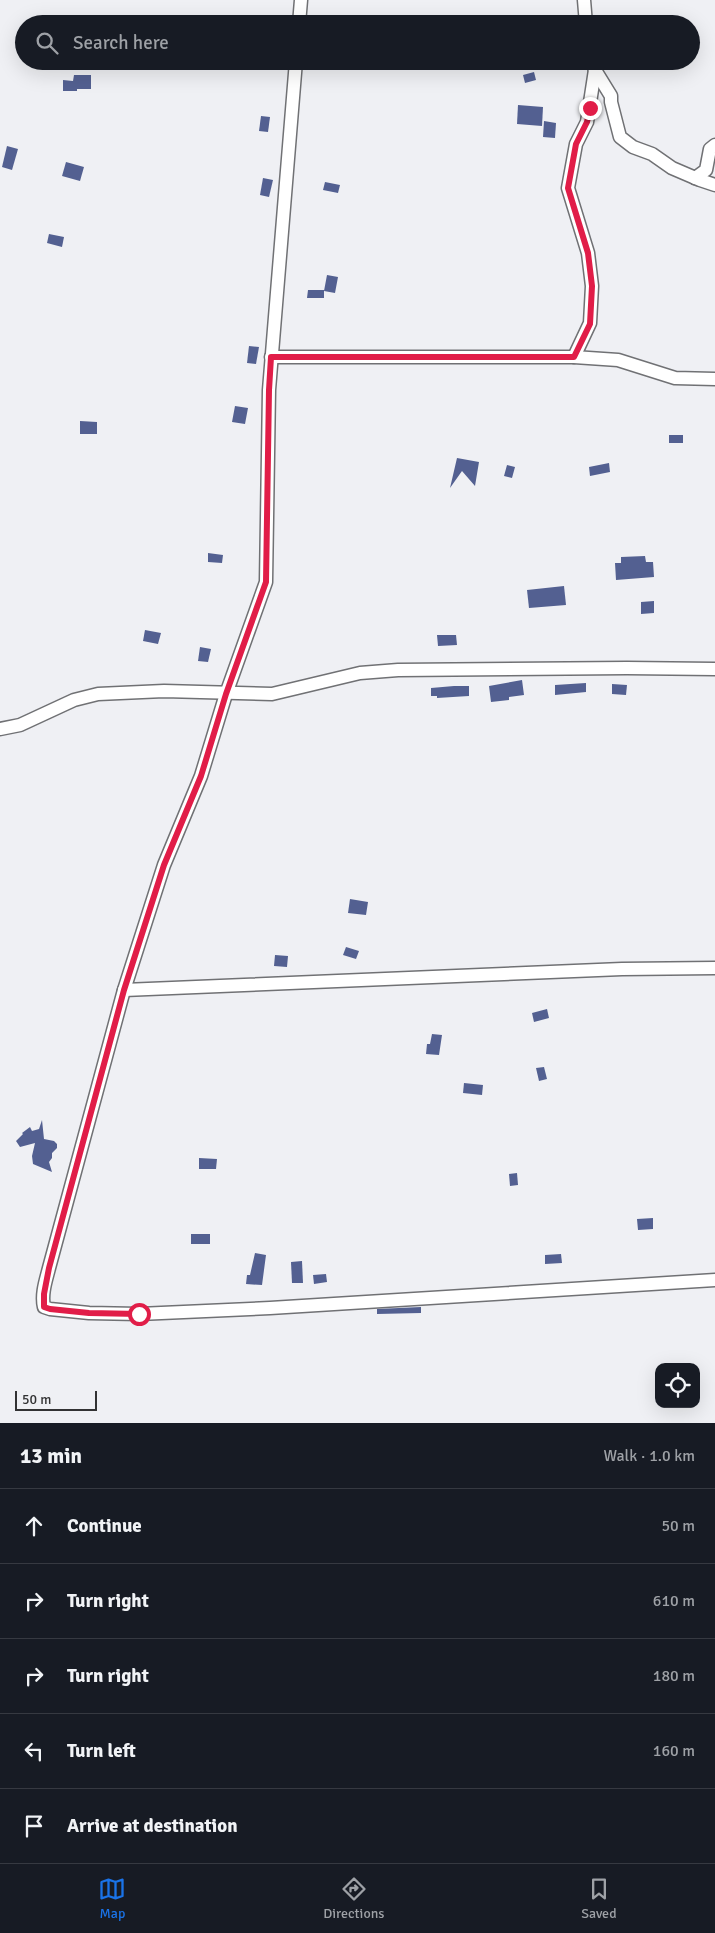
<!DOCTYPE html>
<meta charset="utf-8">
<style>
:root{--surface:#171b24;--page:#20242c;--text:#f1f3f6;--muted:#9ea1a6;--line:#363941;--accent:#1a73e8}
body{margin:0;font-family:Signika,sans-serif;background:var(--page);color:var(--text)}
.controls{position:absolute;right:15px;bottom:15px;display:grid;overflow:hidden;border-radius:10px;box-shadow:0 5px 20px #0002}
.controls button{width:45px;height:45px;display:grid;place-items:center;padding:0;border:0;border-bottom:1px solid var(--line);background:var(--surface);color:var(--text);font:25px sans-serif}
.scale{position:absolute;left:15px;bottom:12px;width:82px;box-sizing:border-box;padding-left:5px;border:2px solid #323233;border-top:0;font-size:14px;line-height:18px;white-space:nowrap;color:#323233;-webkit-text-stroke:4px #eff0f4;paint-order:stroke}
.stop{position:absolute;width:15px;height:15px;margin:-11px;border:4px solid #e11d48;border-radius:50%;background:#fff}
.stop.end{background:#e11d48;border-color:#fff;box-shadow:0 1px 5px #0008}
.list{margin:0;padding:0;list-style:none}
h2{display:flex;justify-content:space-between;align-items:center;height:65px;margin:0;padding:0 20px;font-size:21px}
h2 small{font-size:16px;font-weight:400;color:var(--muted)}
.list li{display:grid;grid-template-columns:32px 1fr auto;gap:15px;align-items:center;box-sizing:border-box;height:75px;padding:0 20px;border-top:1px solid var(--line)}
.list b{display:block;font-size:19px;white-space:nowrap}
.list em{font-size:16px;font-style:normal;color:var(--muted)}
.icon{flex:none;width:28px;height:28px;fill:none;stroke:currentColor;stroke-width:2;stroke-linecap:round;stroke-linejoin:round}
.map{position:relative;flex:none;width:715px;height:1423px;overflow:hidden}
.search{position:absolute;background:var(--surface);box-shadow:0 5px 20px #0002;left:15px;right:15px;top:15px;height:55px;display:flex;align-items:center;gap:12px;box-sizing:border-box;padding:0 18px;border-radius:28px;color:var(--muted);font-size:19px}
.sheet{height:440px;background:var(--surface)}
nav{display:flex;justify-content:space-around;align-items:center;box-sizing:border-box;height:70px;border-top:1px solid var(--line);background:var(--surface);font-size:14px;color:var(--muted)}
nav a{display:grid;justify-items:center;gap:2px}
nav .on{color:var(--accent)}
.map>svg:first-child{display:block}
.building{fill:#536091}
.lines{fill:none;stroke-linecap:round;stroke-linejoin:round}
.minor-casing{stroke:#707174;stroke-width:15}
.minor{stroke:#fff;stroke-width:12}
.route{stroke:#e11d48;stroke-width:6}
</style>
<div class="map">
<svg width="715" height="1423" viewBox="0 0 715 1423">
<rect width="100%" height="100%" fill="#eff0f4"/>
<!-- building -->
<g class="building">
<path d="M534 72 536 80 525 83 523 75Z"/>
<path d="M74 75H91V89H77V91H63V80L73 81Z"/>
<path d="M518 105 543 107 542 126 517 124Z"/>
<path d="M261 116 270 117 268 132 259 131Z"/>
<path d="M544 121 556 123 555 138 543 137Z"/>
<path d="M7 146 18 149 12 170 2 167Z"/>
<path d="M66 162 84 167 80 181 62 176Z"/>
<path d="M263 178 273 180 269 197 260 195Z"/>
<path d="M325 182 340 185 338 193 323 190Z"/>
<path d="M49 234 64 237 62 247 47 243Z"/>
<path d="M327 275 338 277 335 293 324 291Z"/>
<path d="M308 290H324V298H307Z"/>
<path d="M249 346 259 347 256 364 247 363Z"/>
<path d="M235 406 248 408 245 424 232 422Z"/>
<path d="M80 421 97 422V434H80Z"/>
<rect x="669" y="435" width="14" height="8"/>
<path d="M457 458 479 462 475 486 462 471 450 488Z"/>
<path d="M609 463 610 472 590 476 589 467Z"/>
<path d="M507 465 515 467 512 478 504 476Z"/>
<path d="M208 553 223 555 222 563 208 562Z"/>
<path d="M645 556 646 562H653L654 577 616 580 615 563H621V557Z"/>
<path d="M564 586 566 605 529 608 527 590Z"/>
<path d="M654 601V613L641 614V602Z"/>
<path d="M145 630 161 633 158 644 143 641Z"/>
<path d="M437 635H456L457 645 438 646Z"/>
<path d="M200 647 211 649 208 662 198 661Z"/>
<path d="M522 680 524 695 509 697V700L491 702 489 686Z"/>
<path d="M586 683V692L555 695V685Z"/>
<path d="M612 684 627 685 626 695 612 694Z"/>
<path d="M454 686H469V696L437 698V696H431V688Z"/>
<path d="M350 899 368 902 366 915 348 913Z"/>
<path d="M346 947 359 951 356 959 343 955Z"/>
<path d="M275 955 288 956 287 967 274 966Z"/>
<path d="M547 1009 549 1018 534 1022 532 1013Z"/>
<path d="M432 1034 442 1035 439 1055 426 1054 427 1044H430Z"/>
<path d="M544 1067 547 1079 539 1081 536 1068Z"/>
<path d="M464 1083 483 1085 482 1095 463 1093Z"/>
<path d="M42 1120 44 1139 54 1141 57 1144V1148L52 1153V1158L49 1162 52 1172 33 1164 32 1156 35 1143 20 1147 16 1141 23 1134 22 1133 30 1127 32 1131 39 1129Z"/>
<path d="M199 1158 217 1159 216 1169H199Z"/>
<path d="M517 1173 518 1185 510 1186 509 1174Z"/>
<path d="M653 1218V1229L638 1230 637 1219Z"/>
<rect x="191" y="1234" width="19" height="10"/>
<path d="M255 1253 266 1255 262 1285 246 1284 247 1275H250Z"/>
<path d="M561 1254 562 1263 545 1264V1255Z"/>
<path d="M302 1261 303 1283H292L291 1262Z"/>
<path d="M326 1274 327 1282 314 1284 313 1275Z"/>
<path d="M421 1307V1313L377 1314V1309Z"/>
</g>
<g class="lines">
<!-- minor casing -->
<g class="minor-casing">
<g id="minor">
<path d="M584 0 586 24"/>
<path d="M299 24 301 0"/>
<path d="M296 61 269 390 266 582 226 694 201 776 164 865 124 990 49 1268C46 1280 41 1294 44 1307L50 1309 89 1313 139 1314 270 1308 715 1280"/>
<path d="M592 61 595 70 611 96V102L620 137 633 147 652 154 672 168 700 180 715 185"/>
<path d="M695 178 706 170 710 149 715 145"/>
<path d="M271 357H574L618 360 675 378 715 379"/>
<path d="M574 357 590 323 592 286 588 253 568 188 576 144 587 122 595 70"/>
<path d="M0 729 20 725 74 700 98 694 164 691 272 694 360 673 398 670 627 668 715 669"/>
<path d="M124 990 622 969 715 968"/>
</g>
</g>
<!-- minor -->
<use href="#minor" class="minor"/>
</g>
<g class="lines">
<!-- route -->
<path class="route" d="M139 1314 89 1313 50 1309 44 1307V1294L49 1268 124 990 164 865 201 776 226 694 266 582 269 390 271 357H574L590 324 592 286 588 253 568 188 576 144 587 122 590 108"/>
</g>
</svg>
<div class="controls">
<button><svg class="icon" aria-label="locate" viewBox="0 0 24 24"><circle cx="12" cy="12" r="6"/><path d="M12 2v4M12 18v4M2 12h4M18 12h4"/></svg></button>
</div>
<div class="scale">50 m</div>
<div class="stop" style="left:139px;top:1314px"></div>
<div class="stop end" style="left:590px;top:108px"></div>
<div class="search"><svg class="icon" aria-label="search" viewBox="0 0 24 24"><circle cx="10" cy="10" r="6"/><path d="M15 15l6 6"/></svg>Search here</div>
</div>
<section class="sheet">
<h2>13 min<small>Walk · 1.0 km</small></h2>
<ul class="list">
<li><svg class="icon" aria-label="ahead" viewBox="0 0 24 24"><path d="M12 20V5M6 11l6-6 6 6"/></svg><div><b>Continue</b></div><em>50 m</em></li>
<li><svg class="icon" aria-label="right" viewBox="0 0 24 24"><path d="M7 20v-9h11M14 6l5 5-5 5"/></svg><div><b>Turn right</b></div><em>610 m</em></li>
<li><svg class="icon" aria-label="right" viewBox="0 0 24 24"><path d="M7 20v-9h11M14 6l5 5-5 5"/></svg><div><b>Turn right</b></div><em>180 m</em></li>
<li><svg class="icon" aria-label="left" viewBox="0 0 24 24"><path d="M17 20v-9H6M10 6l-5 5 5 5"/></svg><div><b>Turn left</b></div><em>160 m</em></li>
<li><svg class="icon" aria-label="arrive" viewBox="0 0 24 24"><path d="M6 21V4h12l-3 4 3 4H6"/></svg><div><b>Arrive at destination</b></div></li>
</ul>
</section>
<nav>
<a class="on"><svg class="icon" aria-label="map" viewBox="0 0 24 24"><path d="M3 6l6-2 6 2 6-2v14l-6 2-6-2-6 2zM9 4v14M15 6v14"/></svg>Map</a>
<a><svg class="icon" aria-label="directions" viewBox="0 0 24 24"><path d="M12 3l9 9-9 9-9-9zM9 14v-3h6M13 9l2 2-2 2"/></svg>Directions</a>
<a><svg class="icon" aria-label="saved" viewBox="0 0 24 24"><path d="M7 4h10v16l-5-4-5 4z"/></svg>Saved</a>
</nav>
